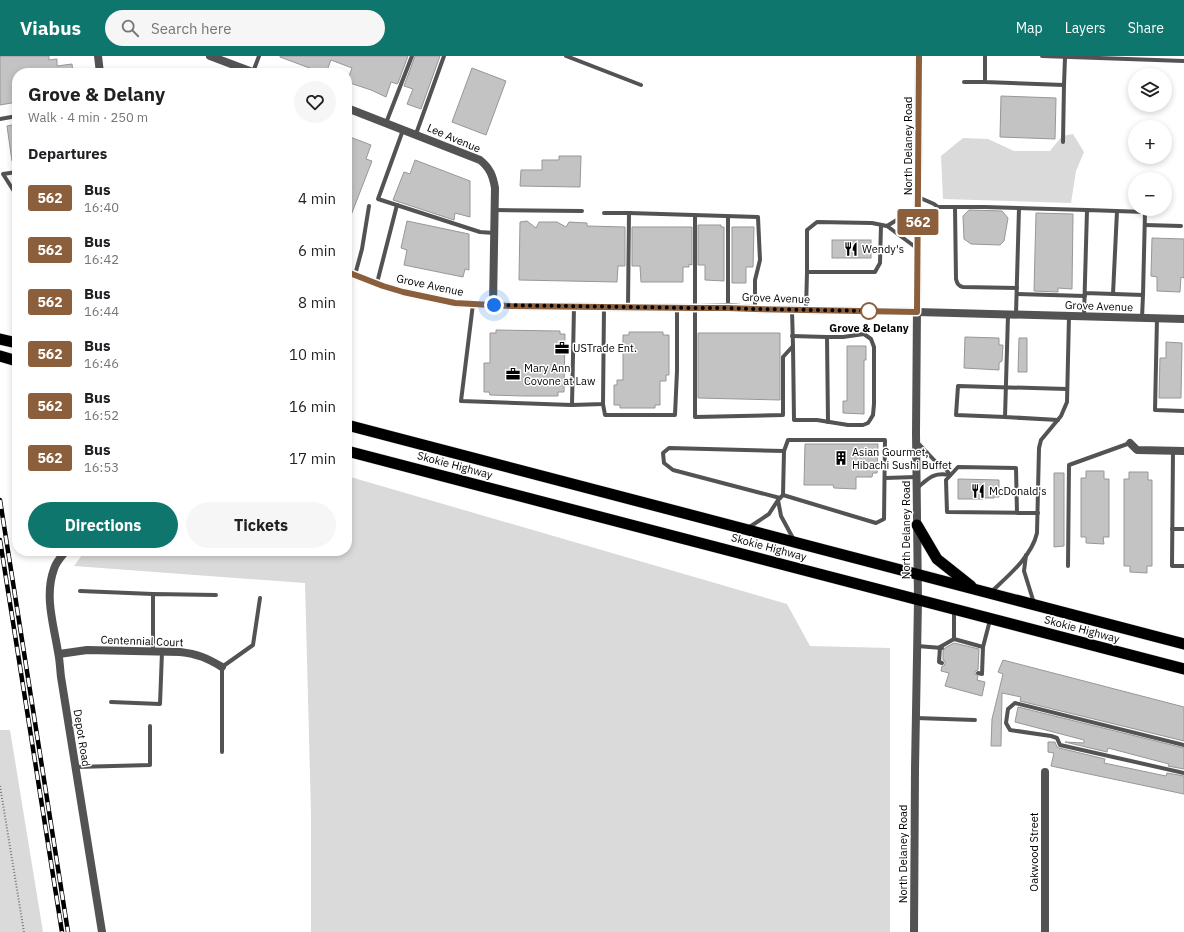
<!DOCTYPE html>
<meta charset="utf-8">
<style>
:root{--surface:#fff;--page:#f6f6f6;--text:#202124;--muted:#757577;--accent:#0f766e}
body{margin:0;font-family:"IBM Plex Sans",sans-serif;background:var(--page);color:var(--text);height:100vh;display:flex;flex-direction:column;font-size:15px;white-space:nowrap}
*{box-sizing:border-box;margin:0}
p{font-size:13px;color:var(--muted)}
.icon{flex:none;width:22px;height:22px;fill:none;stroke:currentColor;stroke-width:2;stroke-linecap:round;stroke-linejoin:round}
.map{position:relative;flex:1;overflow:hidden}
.sheet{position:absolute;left:12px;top:12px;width:340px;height:488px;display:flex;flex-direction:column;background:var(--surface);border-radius:16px;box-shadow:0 2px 6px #0003}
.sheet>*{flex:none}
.badge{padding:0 8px;border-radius:3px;font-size:14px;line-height:26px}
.fabs{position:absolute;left:1128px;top:12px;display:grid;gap:8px}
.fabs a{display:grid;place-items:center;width:44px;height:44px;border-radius:50%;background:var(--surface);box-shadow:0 2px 6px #0003;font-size:20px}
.you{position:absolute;width:20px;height:20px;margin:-10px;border:3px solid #fff;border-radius:50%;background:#1a73e8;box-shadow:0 0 0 6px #1a73e833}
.map>.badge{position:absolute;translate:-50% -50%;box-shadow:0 0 0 2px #fff}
h2{padding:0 16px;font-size:15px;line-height:36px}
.round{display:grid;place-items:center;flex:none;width:42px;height:42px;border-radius:21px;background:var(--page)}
.overview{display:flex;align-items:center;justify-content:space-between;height:68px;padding:0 16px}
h1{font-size:19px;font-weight:800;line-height:30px}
.cta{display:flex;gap:8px;margin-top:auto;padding:8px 16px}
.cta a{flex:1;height:46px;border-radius:24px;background:var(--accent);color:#fff;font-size:16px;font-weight:800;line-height:46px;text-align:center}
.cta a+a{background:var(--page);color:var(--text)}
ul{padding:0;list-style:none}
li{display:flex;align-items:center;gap:12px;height:52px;padding:0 16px}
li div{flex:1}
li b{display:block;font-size:15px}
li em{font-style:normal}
li .badge{min-width:44px;font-weight:700;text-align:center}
header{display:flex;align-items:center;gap:24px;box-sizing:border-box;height:56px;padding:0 20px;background:var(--accent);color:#fff}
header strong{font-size:19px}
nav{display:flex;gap:22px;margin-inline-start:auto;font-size:14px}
.search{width:280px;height:36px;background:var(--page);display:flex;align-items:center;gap:10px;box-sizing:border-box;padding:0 14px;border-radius:22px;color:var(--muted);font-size:15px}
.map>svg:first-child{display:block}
.green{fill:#dadada}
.building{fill:#c3c3c3;stroke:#979797}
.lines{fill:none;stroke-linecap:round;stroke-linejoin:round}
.trunk-casing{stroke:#dbdbdb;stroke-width:12}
.path{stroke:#757575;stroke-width:2;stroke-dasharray:1 2;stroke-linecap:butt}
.service{stroke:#535353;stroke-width:4}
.minor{stroke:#535353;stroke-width:8}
.tertiary{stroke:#535353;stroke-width:8}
.trunk{stroke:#000;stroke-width:11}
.rail-casing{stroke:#000;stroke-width:4.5}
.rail{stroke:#fff;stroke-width:3;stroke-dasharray:9;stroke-linecap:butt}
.line-casing{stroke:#fff;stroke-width:9}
.line{stroke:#8b5e3c;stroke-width:6}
.walk{stroke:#000;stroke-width:4;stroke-dasharray:0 7.2}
.stop-dot{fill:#fff;stroke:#8b5e3c;stroke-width:2}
.labels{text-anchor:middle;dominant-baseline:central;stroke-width:3;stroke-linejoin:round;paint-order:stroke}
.street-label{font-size:11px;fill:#000;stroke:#fff}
.poi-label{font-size:11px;fill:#000;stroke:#fff;text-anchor:start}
.stop-label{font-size:11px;font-weight:bold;fill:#000;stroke:#fff}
</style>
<header>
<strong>Viabus</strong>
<div class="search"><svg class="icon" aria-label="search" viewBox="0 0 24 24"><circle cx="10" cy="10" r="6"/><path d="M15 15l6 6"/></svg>Search here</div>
<nav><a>Map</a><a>Layers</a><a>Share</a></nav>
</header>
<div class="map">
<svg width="1184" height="876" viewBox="0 0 1184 876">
<rect width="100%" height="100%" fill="#fff"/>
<g class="green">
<path d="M1073 78 1084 96 1076 115 1071 147 943 143 941 100 963 82 988 83 1014 95H1050L1062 80Z"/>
<path d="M347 420 787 548 810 590 890 592V876H311V757L305 527 74 510 85 495H347Z"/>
<path d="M0 674H10L43 876H0Z"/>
</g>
<g class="building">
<path d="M0 0H49V4L57 3V10L72 8 73 17H17V46L0 49Z"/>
<path d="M280 0H408L398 27 397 28 391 26 386 41 371 34 347 26 352 12 331 4 326 17H323L280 1Z"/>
<path d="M415 0H440L421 53 407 48 413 33 404 30Z"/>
<path d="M472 12 506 25 486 79 452 66Z"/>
<path d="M1001 40 1056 42 1055 83 1000 81Z"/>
<path d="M17 68V104L12 105 7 70Z"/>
<path d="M350 81 371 89 366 103 372 105 348 167H347V88Z"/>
<path d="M559 100H581L580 131 520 130 521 114H542V104H559Z"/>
<path d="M415 104 470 125V161L455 157 454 164 393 144 404 116 410 118Z"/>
<path d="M969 154 1002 155 1008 162 1004 185 1000 189 971 188 964 183 963 160Z"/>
<path d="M1036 157 1073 158 1072 233 1058 232V236L1034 235Z"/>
<path d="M407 165 469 178V214L465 213 463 221 404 209 407 194 401 192Z"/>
<path d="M527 165 536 172 539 166H557L566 171 569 166 587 167V170L625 171V210H618L617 226 519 224 520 166Z"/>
<path d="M698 169H721V171H724V225L705 224V209H698Z"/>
<path d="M632 171H692V209L689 208V211H683V226H641L640 210H632Z"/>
<path d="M732 171H754L753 211H746V227H732Z"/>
<path d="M1152 182 1184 183V222L1181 221 1180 236 1157 235V221L1151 220Z"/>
<rect x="832" y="184" width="39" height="18"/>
<path d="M496 274 560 275V278H565L564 336H558V340H524L490 339 489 336H484V307H490V277H496Z"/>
<path d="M629 276H663V279H669V319H666V325H660V349H655V352H620V349H614V329H617V324H623V279H629Z"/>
<path d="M698 277H780V344L698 342Z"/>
<path d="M965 281 999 282V289H1003L1002 305 999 307V314L964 312Z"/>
<path d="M1019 282H1027V316H1018Z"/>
<path d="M1166 286 1182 287 1181 342H1159L1160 302H1166Z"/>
<path d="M847 290H866V304H864V358L843 357V345H847Z"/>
<path d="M805 388H878L877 417H873L872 421H856V433L834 432 833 429H804Z"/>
<path d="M1086 415H1104V423H1109V481H1103L1104 488 1086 487V481H1081V422H1086Z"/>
<path d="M1129 416H1148V424H1152V510H1147V517L1130 516V510H1124V423H1129Z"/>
<path d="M1054 417H1064V490L1054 491Z"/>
<path d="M958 423 999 424V441H994V442H983V443H958Z"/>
<path d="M954 587 979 593 978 614 975 615V618L978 620 977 624 985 626 982 640 945 630 949 617 941 615 942 610H944L945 608V605L943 604V595L945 592Z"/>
<path d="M1003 604 1184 651V685L1020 645 1021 641 1002 637 1001 690H991L992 663 1003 618 998 616Z"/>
<path d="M1018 651 1184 692V713L1168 710 1169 708 1108 692 1107 696 1065 686 1084 687V684L1015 666Z"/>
<path d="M1048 686H1055L1057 691 1059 692 1105 703 1104 707 1166 720 1167 717 1184 720V738L1051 710 1054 697 1048 696Z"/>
</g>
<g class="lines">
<defs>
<g id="trunk">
<path d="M0 283 17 287"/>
<path d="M0 300 17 305"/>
<path d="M347 369 1184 588"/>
<path d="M347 395 1184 613"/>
<path d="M917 469 937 503 971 530"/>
</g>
</defs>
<use href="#trunk" class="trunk-casing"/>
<path class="path" d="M0 730 24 876"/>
<g class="service">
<path d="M566 0 641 29"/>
<path d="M985 0V26L1064 29 1065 1"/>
<path d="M1042 0 1184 5"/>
<path d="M253 16 259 0"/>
<path d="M964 26H985"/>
<path d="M0 63 17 60"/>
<path d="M386 67 412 0"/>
<path d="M403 74 378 143 480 176 494 177"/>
<path d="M416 78 444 0"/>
<path d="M1063 86 1064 29"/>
<path d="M17 116 3 118 17 140"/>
<path d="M918 141 934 148 938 151H984L1087 154"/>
<path d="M955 151 956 223C957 227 958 230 963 231L1017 232"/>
<path d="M495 154 582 155"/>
<path d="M604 157H629L758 161 760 204 755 224V253"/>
<path d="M695 160V361L783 359V301L793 290 792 254"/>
<path d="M918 166 936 154 938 151"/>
<path d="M881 169 880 207 875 216H807V174L817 166 872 167 887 170 918 193"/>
<path d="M1145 169 1181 170"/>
<path d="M887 170 918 151"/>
<path d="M355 219 362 193 369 150"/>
<path d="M377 227 397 149"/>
<path d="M1017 238 1085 240"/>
<path d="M1113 238 1117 155"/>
<path d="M473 248 461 345 572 349 574 251"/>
<path d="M628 251 629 157"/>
<path d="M728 251V161"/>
<path d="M806 254 807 216"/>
<path d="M1016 258 1019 152"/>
<path d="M1008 259 1005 361 1058 364"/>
<path d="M1084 260 1087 154 1145 156 1143 239 1085 237"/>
<path d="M1142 262 1143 239"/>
<path d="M1157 262 1155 354 1184 355"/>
<path d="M792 280 827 281 828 366"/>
<path d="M793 290 794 364H817L848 369H863L868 367 870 364 873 359 874 348V291L871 283 864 278 843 281H827"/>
<path d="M603 348 605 359H675L677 315V252"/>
<path d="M572 349 603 348 604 251"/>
<path d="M1005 361 956 359 958 330 1067 333"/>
<path d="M918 387 935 405 946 413 950 419"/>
<path d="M1173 395 1172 510H1184"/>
<path d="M885 422 916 421"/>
<path d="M917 432C929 422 933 416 950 419"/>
<path d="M780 442 673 414 664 407 663 397 669 392 784 395"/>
<path d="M778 444 781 460 794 484"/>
<path d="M1017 457 1016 412 958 411 946 424 947 456 1038 457"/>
<path d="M748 472 769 458 778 444 783 439 876 467 884 463 885 384H788L784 395 783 439"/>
<path d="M1172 473H1184"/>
<path d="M1026 499 1024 515 1034 547"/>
<path d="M1068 510 1069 409 1130 387"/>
<path d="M80 535 153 538"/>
<path d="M991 536C1008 520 1032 500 1037 477L1039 392 1041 384 1061 360 1067 346 1069 260"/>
<path d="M954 583V554"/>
<path d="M917 590 942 592"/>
<path d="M940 591 954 583 983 591 990 564"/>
<path d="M940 591 939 606 942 607"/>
<path d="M153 595V538L216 539"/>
<path d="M978 617 982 618 983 591"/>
<path d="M111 646 160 648 162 596"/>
<path d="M916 662 975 664"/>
<path d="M1184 689 1015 647 1008 653 1006 667 1010 674 1051 680 1057 682 1060 689 1184 717"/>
<path d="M222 696V611L253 589 260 542"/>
<path d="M76 711 150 709V670"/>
</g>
<g class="minor">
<path d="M98 0 100 17"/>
<path d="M210 0 255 17"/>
<path d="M347 52 480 104C490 112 493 120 495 132L493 249"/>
<path d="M347 216 383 230 403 236 455 247 511 250 695 252 728 251 755 253 917 256 1184 263"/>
<path d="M1130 387 1137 394 1184 395"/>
<path d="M66 495C61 501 56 506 54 513 44 540 54 570 58 596 60 605 60 613 61 621L102 876"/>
<path d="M59 598 87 594 180 596C198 598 207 602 222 611"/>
<path d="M1045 716V876"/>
<path d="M914 876 915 713 918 544"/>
</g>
<path class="tertiary" d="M918 544 916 377 919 0"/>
<use href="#trunk" class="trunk"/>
<defs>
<g id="rail">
<path d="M0 444 68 876"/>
<path d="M0 484 62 876"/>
</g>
</defs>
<use href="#rail" class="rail-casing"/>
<use href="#rail" class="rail"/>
</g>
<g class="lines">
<defs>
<path id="line" d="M347 216 383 230 403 236 455 247 511 250 695 252H728L755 253 917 256 919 0"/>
</defs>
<use href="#line" class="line-casing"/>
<use href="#line" class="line"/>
<path class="walk" d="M494 249 695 252H728L755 253 869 255"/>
</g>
<defs>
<symbol id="restaurant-bare" viewBox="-9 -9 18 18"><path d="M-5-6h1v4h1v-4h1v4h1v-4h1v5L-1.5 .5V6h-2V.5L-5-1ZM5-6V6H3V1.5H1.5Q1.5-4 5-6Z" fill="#000" stroke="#fff" stroke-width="2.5" paint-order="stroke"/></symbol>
<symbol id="office-bare" viewBox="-9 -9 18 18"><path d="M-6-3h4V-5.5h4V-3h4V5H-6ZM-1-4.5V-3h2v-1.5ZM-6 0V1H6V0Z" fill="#000" stroke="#fff" stroke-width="2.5" paint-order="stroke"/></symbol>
<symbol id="building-bare" viewBox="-9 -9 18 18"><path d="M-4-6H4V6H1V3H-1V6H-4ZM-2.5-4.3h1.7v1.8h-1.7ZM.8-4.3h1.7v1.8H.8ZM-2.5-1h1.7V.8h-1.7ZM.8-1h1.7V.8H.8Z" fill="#000" stroke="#fff" stroke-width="2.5" paint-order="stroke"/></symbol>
</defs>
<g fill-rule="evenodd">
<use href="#restaurant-bare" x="841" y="183" width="20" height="20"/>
<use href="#office-bare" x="552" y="282" width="20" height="20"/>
<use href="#office-bare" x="503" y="308" width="20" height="20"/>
<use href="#building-bare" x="831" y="392" width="20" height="20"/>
<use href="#restaurant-bare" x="968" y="425" width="20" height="20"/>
</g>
<circle class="stop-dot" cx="869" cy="255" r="8"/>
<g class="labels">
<g class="street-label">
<text transform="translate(454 82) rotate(23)">Lee Avenue</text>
<text transform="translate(908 90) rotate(-90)">North Delaney Road</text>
<text transform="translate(430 229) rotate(12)">Grove Avenue</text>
<text transform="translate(776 242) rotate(2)">Grove Avenue</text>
<text transform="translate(1099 250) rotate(2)">Grove Avenue</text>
<text transform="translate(455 409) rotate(15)">Skokie Highway</text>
<text transform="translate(906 474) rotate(-90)">North Delaney Road</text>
<text transform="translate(769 491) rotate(15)">Skokie Highway</text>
<text transform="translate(1082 573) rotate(15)">Skokie Highway</text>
<text transform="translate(142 585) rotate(2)">Centennial Court</text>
<text transform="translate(82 682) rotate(81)">Depot Road</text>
<text transform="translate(1034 796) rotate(-90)">Oakwood Street</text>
<text transform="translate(903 798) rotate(-90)">North Delaney Road</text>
</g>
<g class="poi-label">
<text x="862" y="193">Wendy's</text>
<text x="573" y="292">USTrade Ent.</text>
<text x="524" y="312">Mary Ann<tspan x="524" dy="13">Covone at Law</tspan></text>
<text x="852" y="396">Asian Gourmet,<tspan x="852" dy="13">Hibachi Sushi Buffet</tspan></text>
<text x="989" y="435">McDonald's</text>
</g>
<g class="stop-label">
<text x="869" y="272">Grove &amp; Delany</text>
</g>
</g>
</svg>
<div class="fabs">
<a><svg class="icon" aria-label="layers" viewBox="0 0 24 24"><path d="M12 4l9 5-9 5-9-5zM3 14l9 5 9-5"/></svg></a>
<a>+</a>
<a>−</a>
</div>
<div class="you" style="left:494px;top:249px"></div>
<b class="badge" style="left:918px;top:166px;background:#8b5e3c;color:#fff">562</b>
<section class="sheet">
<div class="overview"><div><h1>Grove &amp; Delany</h1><p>Walk · 4 min · 250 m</p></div><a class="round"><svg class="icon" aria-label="heart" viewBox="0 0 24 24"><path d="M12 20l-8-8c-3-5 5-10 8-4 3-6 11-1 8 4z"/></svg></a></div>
<h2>Departures</h2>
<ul>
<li><span class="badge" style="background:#8b5e3c;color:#fff">562</span><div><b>Bus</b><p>16:40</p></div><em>4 min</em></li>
<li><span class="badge" style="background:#8b5e3c;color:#fff">562</span><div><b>Bus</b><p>16:42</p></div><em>6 min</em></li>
<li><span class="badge" style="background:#8b5e3c;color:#fff">562</span><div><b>Bus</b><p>16:44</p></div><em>8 min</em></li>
<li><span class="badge" style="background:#8b5e3c;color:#fff">562</span><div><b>Bus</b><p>16:46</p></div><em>10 min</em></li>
<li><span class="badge" style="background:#8b5e3c;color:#fff">562</span><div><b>Bus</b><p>16:52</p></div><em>16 min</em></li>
<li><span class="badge" style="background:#8b5e3c;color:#fff">562</span><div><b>Bus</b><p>16:53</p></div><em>17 min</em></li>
</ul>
<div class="cta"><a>Directions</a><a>Tickets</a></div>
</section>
</div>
